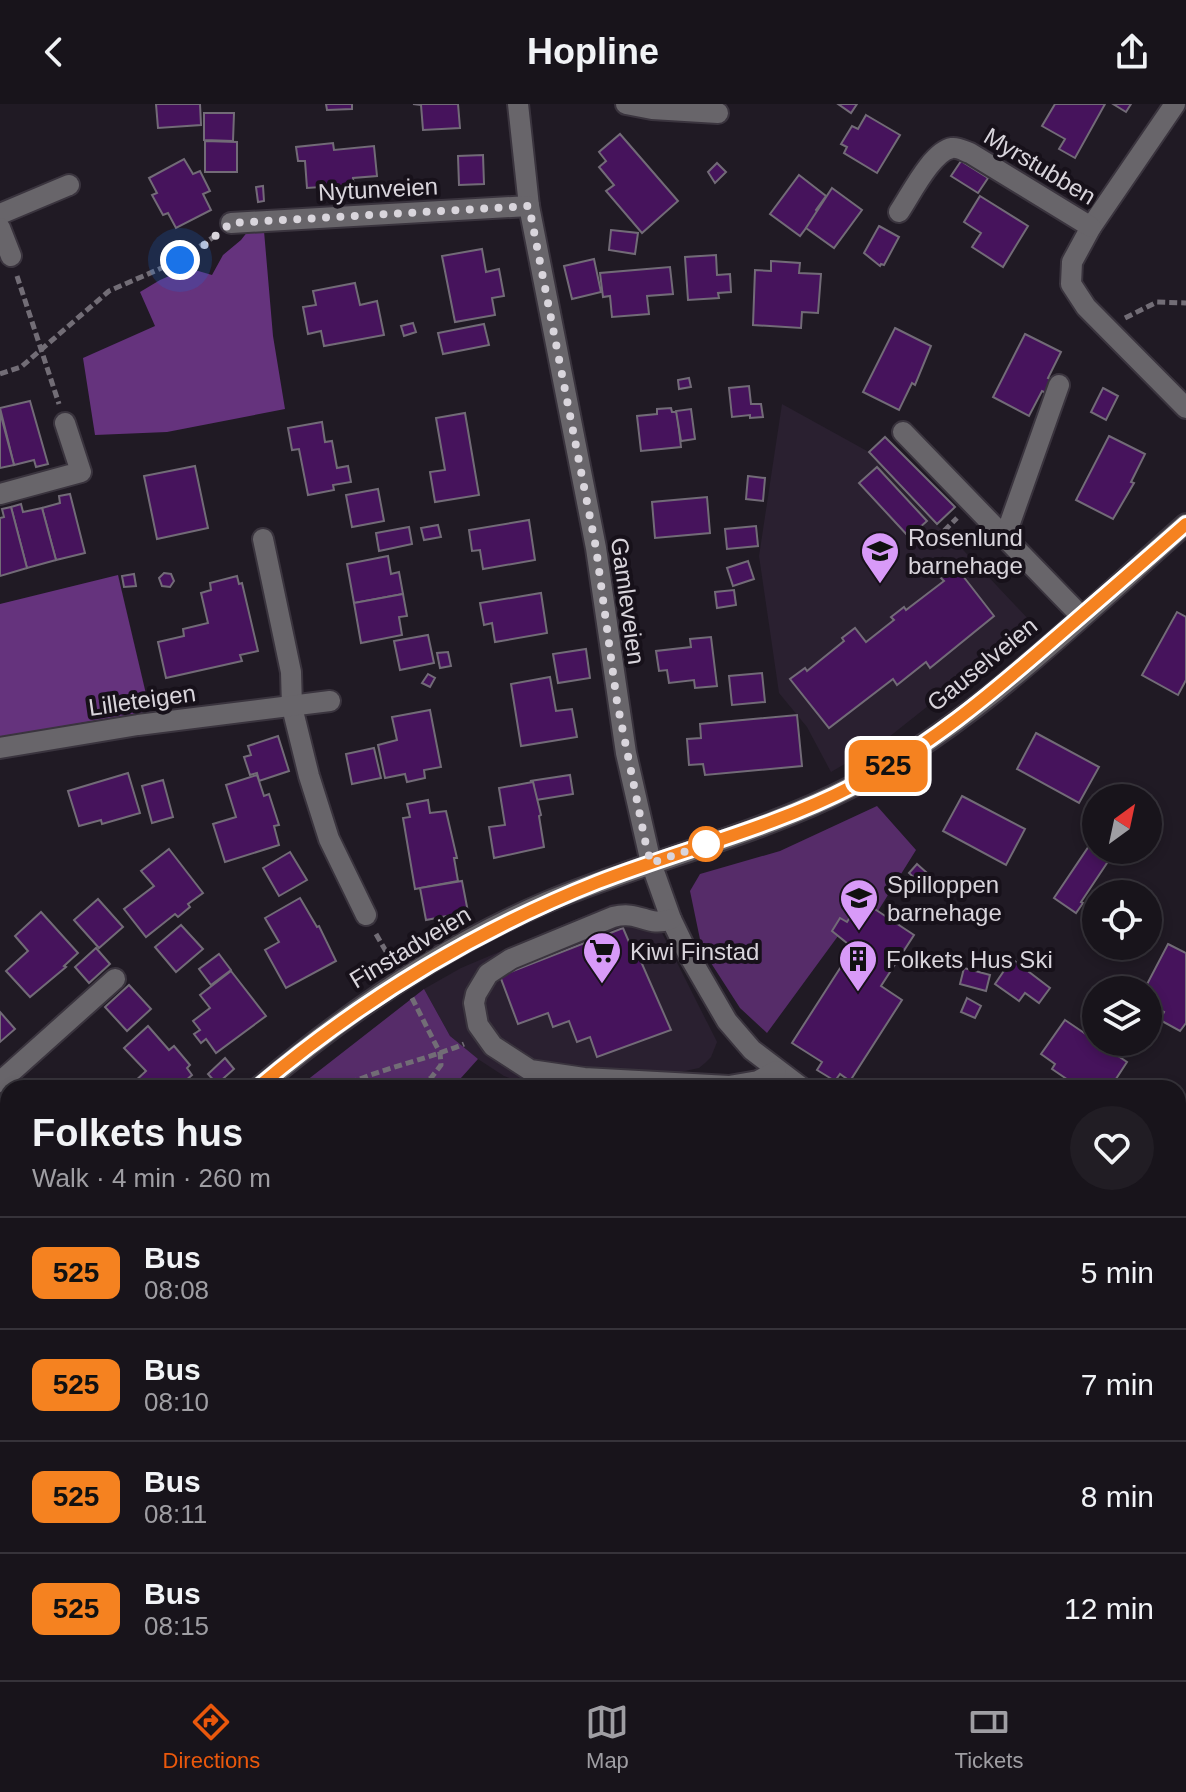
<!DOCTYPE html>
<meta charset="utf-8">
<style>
:root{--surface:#18141b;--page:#211d24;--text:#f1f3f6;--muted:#9f9ea3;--line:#36333a;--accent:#ea580c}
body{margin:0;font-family:Helvetica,sans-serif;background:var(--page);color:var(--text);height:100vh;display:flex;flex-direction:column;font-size:30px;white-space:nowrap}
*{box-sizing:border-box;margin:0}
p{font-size:26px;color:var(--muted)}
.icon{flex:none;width:44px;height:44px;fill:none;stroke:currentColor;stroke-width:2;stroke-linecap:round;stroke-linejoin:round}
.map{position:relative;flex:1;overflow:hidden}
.side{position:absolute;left:0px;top:976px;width:1186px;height:600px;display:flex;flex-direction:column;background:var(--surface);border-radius:24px 24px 0 0;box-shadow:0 4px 12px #0003,0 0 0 2px var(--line)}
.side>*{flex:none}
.badge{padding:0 16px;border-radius:12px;font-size:28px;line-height:52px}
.needle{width:52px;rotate:33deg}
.controls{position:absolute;left:1082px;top:680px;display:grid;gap:16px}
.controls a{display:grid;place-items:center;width:80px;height:80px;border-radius:50%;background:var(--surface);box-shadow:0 4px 12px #0003,0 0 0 2px var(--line);font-size:40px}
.you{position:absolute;width:40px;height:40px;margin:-20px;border:6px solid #fff;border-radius:50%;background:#1a73e8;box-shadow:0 0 0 12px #1a73e833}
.map>.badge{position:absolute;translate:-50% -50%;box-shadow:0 0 0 4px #fff}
.round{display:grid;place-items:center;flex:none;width:84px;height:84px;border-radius:42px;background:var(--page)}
.overview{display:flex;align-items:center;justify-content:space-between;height:136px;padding:0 32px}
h1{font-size:38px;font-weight:600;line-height:60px}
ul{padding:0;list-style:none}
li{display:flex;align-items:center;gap:24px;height:112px;padding:0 32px;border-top:2px solid var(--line)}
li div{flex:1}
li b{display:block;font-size:30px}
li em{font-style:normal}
li .badge{min-width:88px;font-weight:700;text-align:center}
header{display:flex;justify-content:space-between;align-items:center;height:104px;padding:0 32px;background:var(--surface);font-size:36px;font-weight:600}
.dock{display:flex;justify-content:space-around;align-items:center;height:112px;border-top:2px solid var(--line);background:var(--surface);font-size:22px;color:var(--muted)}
.dock a{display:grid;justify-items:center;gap:4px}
.dock .on{color:var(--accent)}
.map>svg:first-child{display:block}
.built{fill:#2a2030}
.green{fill:#562c69}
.forest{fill:#65337d}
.building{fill:#46135c;stroke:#726b77;stroke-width:2}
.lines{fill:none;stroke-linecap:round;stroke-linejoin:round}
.minor-casing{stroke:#3a343e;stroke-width:24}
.path{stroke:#726d76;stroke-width:5;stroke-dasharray:8 4;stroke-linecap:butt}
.minor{stroke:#68656a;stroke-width:20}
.line-casing{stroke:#fff;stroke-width:18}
.line{stroke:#f58220;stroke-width:12}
.walk{stroke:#d9d5dc;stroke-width:8;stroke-dasharray:0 14.4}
.stop-dot{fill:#fff;stroke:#f58220;stroke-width:4}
.labels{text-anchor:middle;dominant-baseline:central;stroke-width:8;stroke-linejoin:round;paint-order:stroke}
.street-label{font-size:24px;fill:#d9d5dc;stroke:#17111a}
.poi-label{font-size:24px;fill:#d9d5dc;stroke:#17111a;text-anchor:start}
</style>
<header><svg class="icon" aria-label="back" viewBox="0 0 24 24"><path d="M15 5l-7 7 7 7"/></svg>Hopline<svg class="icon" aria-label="share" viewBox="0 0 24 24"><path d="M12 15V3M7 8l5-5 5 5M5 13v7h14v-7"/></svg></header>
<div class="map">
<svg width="1186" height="1576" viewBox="0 0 1186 1576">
<rect width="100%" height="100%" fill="#201a24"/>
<g class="built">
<path d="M782 300 867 347 935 420 949 431 1032 519 884 637 831 668 807 623 779 589 759 452Z"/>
<path d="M612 800 631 802 660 825 717 938 711 953 705 959 699 964 606 984 526 980 504 972 467 948 450 932 424 885 461 864Z"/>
<path d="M8 1555V1568H150L157 1576H0V1567Z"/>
</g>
<g class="green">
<path d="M877 702 916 746 878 807 861 796 838 832 767 929 740 904 702 845 690 787 700 770 780 747Z"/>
<path d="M424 885 450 932 478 955 452 984H297Z"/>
<path d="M0 1393 8 1402V1457L0 1451Z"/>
</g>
<g class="forest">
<path d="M248 127H264L273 232 285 305 167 328 95 331 83 254 155 222 140 188 160 176 188 164 212 171 223 151 241 136Z"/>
<path d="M118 471 150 607 0 633V500Z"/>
</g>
<g class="building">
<path d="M156 0H200L201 21 158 24Z"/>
<path d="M326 0H352V5L327 6Z"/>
<path d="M413 0H458L460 24 423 26 421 1Z"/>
<path d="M838 0H857L851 9Z"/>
<path d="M1055 0H1105L1075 54 1059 45 1065 35 1042 22Z"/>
<path d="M1113 0H1131L1126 8Z"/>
<path d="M204 9H234L233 37 204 36Z"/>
<path d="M866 11 900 31 877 69 844 49 847 43 841 40 852 22 858 25Z"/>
<path d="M620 30 678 97 642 129 606 87 614 81 599 63 606 57 599 48Z"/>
<path d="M205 37 237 38V68H205Z"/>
<path d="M333 39 334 46 374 42 377 72 353 74 354 83 336 85 335 82 307 84 305 57H298L296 43Z"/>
<path d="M483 51 484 80 459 81 458 52Z"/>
<path d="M184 55 193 70 200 67 210 87 203 90 211 106 176 124 168 109 163 111 152 91 157 89 149 74Z"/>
<path d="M961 57 988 74 978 89 951 72Z"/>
<path d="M717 59 726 68 715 79 708 68Z"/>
<path d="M799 71 826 92 816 106 818 108 800 132 770 110Z"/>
<path d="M263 82 264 97 258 98 256 83Z"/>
<path d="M832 84 862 106 834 144 806 124Z"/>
<path d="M980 92 1028 122 1003 163 972 143 981 129 964 118Z"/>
<path d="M879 122 899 133 884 161 881 160 880 162 864 149Z"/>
<path d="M611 126 638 129 635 150 609 146Z"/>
<path d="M482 145 486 168 499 165 504 192 492 194 495 211 455 218 442 152Z"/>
<path d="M716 151 717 171 730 170 731 188 718 189 719 194 688 196 685 153Z"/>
<path d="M594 155 601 188 572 195 564 162Z"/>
<path d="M771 157 800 159 799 169 821 170 818 209 802 208 801 224 753 221 755 166 771 167Z"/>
<path d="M670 163 673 190 647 192 649 210 612 213 610 192 603 193 600 169Z"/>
<path d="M355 179 360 201 377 197 384 231 324 242 321 227 308 230 303 203 316 201 313 187Z"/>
<path d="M413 219 416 228 404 232 401 222Z"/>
<path d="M484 220 489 241 443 250 438 229Z"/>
<path d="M895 224 931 242 915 281 912 279 899 306 863 288Z"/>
<path d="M1025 230 1061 248 1048 274 1053 276 1046 289 1042 287 1029 312 993 293Z"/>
<path d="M689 274 691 283 679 285 678 276Z"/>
<path d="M749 282 751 300H761L763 313 750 314V311L732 313 729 284Z"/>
<path d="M1103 284 1118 292 1106 316 1091 308Z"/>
<path d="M30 297 48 360 36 363 34 356 14 361 0 304Z"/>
<path d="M671 304 672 308H677L681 343 641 347 637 312 657 310V305Z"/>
<path d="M691 305 695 335 681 337 676 307Z"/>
<path d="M0 308 14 361 0 364Z"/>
<path d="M465 309 479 391 435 398 430 368 445 366 436 314Z"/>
<path d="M322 318 325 338 332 337 337 364 348 362 351 378 333 381 334 386 308 391 299 345 292 346 288 324Z"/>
<path d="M1109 332 1145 350 1131 378 1134 379 1113 415 1076 396Z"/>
<path d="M885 333 955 403 937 420 869 348Z"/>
<path d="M195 362 208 424 157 435 144 372Z"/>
<path d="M877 363 927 417 909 433 859 379Z"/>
<path d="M748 372 765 374 763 397 746 395Z"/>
<path d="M378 385 384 417 352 423 346 391Z"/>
<path d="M70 390 85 449 56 456 42 404 60 399 59 392Z"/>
<path d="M707 393 710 429 655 434 652 398Z"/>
<path d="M21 400 23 408 42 404 56 456 27 464 11 403Z"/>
<path d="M11 403 27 464 0 472V414L4 413 2 405Z"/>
<path d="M529 416 535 456 483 465 480 446 472 447 469 426Z"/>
<path d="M438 421 441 433 424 436 421 424Z"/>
<path d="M756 422 758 442 727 445 725 425Z"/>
<path d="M409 423 412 440 379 447 376 429Z"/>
<path d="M388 452 391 470 399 468 403 490 354 499 347 460Z"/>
<path d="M748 457 754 475 733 482 727 464Z"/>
<path d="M956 463 994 512 930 564 926 558 897 581 893 575 829 624 790 575 805 564 807 567 844 537 842 534 855 524 866 538 894 516 891 513 904 503 906 506 944 477 941 474Z"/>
<path d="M164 469 171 470 174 477 170 483 162 482 159 474Z"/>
<path d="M134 470 136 482 124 483 122 472Z"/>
<path d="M237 472 239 480 242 479 258 547 240 551 242 557 166 574 158 538 184 532 183 525 208 519 201 489 211 486 210 479Z"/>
<path d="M734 486 736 501 717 504 715 488Z"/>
<path d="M541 489 547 529 495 538 492 519 484 521 480 499Z"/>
<path d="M403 490 407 512 399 513 402 531 361 539 354 499Z"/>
<path d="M1177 508 1186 513V576L1178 591 1142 571Z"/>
<path d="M428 531 434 559 400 566 394 537Z"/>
<path d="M711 533 717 582 695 584 694 576 669 579 667 566 659 567 656 547 691 543 690 535Z"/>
<path d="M586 545 590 574 558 579 553 550Z"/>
<path d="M448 548 451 562 440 564 437 549Z"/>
<path d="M762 569 765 598 732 601 729 572Z"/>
<path d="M428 570 435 574 430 583 422 579Z"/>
<path d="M550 573 556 607 572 605 577 633 521 642 511 580Z"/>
<path d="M430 606 441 663 424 666 425 674 407 678 405 670 385 674 378 641 397 636 392 613Z"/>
<path d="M797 611 802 662 705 671 703 660 689 661 687 635 701 634 700 620Z"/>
<path d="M1036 629 1099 663 1079 699 1017 665Z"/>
<path d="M278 632 289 667 259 677 257 669 250 671 244 653 251 651 248 642Z"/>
<path d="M374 644 381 674 352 680 346 650Z"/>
<path d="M128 669 140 709 102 720 101 716 79 722 68 687Z"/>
<path d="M257 671 264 692 269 690 279 721 274 722 279 741 225 758 213 720 236 713 226 681Z"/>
<path d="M570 671 573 690 536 696 533 678 530 677Z"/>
<path d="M163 676 173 713 152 719 142 682Z"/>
<path d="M533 678 541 711 539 712 544 743 494 754 489 723 505 721 499 684Z"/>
<path d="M962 692 1025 725 1006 761 943 727Z"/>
<path d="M428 696 430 709 446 707 457 754H454L458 777 415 785 403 714 410 713 407 700Z"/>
<path d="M1089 742 1109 756 1081 798 1083 799 1076 809 1054 794Z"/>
<path d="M169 745 203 789 188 800 190 803 178 813 175 810 146 833 124 805 154 782 141 767Z"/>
<path d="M290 748 307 776 279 792 263 764Z"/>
<path d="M917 760 936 777 928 786 909 769Z"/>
<path d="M462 777 468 808 426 816 420 784Z"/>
<path d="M300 794 317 823 319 822 336 857 286 884 265 846 279 838 265 814Z"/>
<path d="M98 795 123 823 99 844 74 816Z"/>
<path d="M861 796 914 831 881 882 902 896 850 977 840 970 835 977 817 966 822 958 792 939 853 844 832 827 840 814 847 818Z"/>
<path d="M41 808 78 849 64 862 66 863 30 893 6 867 28 847 15 832Z"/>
<path d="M181 821 203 845 176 868 155 843Z"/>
<path d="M623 824 629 838 632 837 671 926 597 953 590 933 577 938 569 917 553 923 548 909 518 920 500 872Z"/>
<path d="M1168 840 1186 849V919L1180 927 1160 916 1164 908 1148 900 1150 889 1144 886Z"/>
<path d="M96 844 110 860 89 879 75 863Z"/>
<path d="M1025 848 1033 853 1028 861 1020 856Z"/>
<path d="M219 850 231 866 211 881 199 865Z"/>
<path d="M1012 855 1050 884 1039 899 1025 889 1019 897 995 880Z"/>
<path d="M964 864 990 871 986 887 960 880Z"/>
<path d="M231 867 266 912 216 949 206 935 201 939 194 930 200 926 193 917 210 904 200 891Z"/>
<path d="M129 881 151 905 127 927 105 903Z"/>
<path d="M967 894 981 902 975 914 961 908Z"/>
<path d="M0 908 15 925 0 938Z"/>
<path d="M1065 916 1127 958 1110 984H1080L1052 965 1055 960 1041 950Z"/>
<path d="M148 922 169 946 174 942 190 961 187 964 192 971 177 984H133L131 981 146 967 124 944Z"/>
<path d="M225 954 234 965 217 980 208 970Z"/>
<path d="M210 975 217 982 201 984Z"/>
<path d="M1186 1022V1085L1178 1101V1038Z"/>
<path d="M1183 1201 1186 1202V1219L1178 1216Z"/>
<path d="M1178 1344 1186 1347V1367L1178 1365Z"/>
<path d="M7 1467 8 1499 0 1511V1478Z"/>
<path d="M8 1499V1526L0 1521V1511Z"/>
<path d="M10 1568H53L66 1576H15L7 1571Z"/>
<path d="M378 1568H440L438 1570 443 1576H369Z"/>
<path d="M761 1568H797L790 1576H761L757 1572Z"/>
<path d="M942 1568H966L985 1576H938Z"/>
<path d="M1153 1568H1178L1175 1576 1152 1571Z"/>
</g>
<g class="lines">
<defs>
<g id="minor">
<path d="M518 0 529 102 596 444 626 649 651 759 671 815 687 848 727 917 752 946 802 984"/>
<path d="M626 0 652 5 718 9"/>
<path d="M1175 0 1091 123 1072 158 1071 180 1086 203 1186 304"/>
<path d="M899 108C910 92 932 47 952 44 958 43 964 47 970 49L1091 123"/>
<path d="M0 110 69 81"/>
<path d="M231 119 529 102"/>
<path d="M0 124 11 152"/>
<path d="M903 328 1081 512"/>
<path d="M0 390 81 368 65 319"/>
<path d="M1005 433 1059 281"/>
<path d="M263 435 291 568 292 603 309 672 329 735 366 811"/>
<path d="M0 644 138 621 330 597"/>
<path d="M671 815C647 824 641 806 613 813L511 855 488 870 476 890 474 899 478 921 493 942 530 966 584 974 729 982 758 977 776 967"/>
<path d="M0 978 115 875"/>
<path d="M258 984C345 910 441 843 547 798 648 756 756 732 853 682 973 621 1085 509 1186 420"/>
<path d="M0 1066 8 1075"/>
<path d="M1178 1174 1186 1177"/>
<path d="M0 1200 8 1194"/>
<path d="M0 1359 8 1368"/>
<path d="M1178 1474 1186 1476"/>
<path d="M191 1568 198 1576"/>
<path d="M834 1568 842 1576"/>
</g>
</defs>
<use href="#minor" class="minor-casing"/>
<g class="path">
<path d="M17 172 59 300"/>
<path d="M1125 214 1157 198 1186 199"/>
<path d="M0 270 21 263 109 187 180 156 215 132"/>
<path d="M944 427 957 414"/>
<path d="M376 830 391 856"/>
<path d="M412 894 440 949 441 961 431 974 415 984"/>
<path d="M338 984C379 965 422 957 464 940"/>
<path d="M0 1445 8 1451"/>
<path d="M0 1576 8 1564"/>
</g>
<use href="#minor" class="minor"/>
</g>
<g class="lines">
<defs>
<path id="line" d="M257 984C361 896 472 828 598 778 683 745 772 724 853 682 927 644 991 590 1053 536 1098 497 1142 459 1186 420"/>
</defs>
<use href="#line" class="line-casing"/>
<use href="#line" class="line"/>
<path class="walk" d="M180 156 201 144 231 119 529 102 596 444 617 598 646 741 651 759 708 740H706"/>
</g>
<defs>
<symbol id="school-pin" viewBox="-11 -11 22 30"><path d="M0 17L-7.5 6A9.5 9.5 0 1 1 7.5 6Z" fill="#d89af8" stroke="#17111a"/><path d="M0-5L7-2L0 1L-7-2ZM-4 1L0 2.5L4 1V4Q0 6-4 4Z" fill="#111"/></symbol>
<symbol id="supermarket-pin" viewBox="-11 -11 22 30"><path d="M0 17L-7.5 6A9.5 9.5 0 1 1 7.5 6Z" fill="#d89af8" stroke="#17111a"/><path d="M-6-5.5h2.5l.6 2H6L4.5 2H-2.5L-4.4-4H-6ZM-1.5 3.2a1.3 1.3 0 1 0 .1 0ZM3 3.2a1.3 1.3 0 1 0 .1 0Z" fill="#111"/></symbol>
<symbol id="building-pin" viewBox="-11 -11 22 30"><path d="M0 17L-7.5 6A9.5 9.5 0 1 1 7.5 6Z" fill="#d89af8" stroke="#17111a"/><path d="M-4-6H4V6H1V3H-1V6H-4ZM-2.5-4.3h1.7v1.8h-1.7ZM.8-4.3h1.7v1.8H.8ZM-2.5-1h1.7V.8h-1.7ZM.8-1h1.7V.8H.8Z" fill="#111"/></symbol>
</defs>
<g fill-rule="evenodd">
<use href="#school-pin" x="858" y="425" width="44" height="60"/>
<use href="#school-pin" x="837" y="772" width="44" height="60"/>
<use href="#supermarket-pin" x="580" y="825" width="44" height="60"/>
<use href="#building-pin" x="836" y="833" width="44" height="60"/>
</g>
<circle class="stop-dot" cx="706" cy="740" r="16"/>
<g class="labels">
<g class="street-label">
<text transform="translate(1040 62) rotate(31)">Myrstubben</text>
<text transform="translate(378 85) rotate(-3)">Nytunveien</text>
<text transform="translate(628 497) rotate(82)">Gamleveien</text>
<text transform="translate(982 560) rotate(-39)">Gauselveien</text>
<text transform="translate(142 596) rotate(-8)">Lilleteigen</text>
<text transform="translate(410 843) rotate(-31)">Finstadveien</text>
</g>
<g class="poi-label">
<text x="908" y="433">Rosenlund<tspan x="908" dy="28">barnehage</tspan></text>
<text x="887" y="780">Spilloppen<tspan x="887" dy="28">barnehage</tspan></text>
<text x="630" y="847">Kiwi Finstad</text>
<text x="886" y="855">Folkets Hus Ski</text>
</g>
</g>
</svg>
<div class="controls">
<a><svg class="needle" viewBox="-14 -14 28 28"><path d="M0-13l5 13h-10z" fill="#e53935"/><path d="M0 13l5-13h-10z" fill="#9f9ea3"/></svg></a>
<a><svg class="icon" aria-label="locate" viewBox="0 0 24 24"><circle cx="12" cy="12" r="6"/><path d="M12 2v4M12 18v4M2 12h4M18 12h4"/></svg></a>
<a><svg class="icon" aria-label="layers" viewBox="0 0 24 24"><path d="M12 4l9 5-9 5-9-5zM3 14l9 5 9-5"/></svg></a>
</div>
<div class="you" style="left:180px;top:156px"></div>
<b class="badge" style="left:888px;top:662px;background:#f58220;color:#111">525</b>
<section class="side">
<div class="overview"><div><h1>Folkets hus</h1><p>Walk · 4 min · 260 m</p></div><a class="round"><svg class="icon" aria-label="heart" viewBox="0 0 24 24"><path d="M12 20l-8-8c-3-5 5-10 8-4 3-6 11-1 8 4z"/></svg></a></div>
<ul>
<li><span class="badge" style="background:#f58220;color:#111">525</span><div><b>Bus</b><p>08:08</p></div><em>5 min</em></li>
<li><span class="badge" style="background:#f58220;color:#111">525</span><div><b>Bus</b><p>08:10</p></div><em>7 min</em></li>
<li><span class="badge" style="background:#f58220;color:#111">525</span><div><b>Bus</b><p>08:11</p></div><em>8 min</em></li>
<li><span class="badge" style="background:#f58220;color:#111">525</span><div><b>Bus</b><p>08:15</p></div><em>12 min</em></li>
</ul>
</section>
</div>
<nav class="dock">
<a class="on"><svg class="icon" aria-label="directions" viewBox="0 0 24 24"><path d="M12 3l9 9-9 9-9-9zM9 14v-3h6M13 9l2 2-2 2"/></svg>Directions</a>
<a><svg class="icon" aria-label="map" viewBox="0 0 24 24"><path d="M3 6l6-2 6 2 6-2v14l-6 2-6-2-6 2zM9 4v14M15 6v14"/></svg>Map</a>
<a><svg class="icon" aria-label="tickets" viewBox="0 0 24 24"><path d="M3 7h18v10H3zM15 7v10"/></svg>Tickets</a>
</nav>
